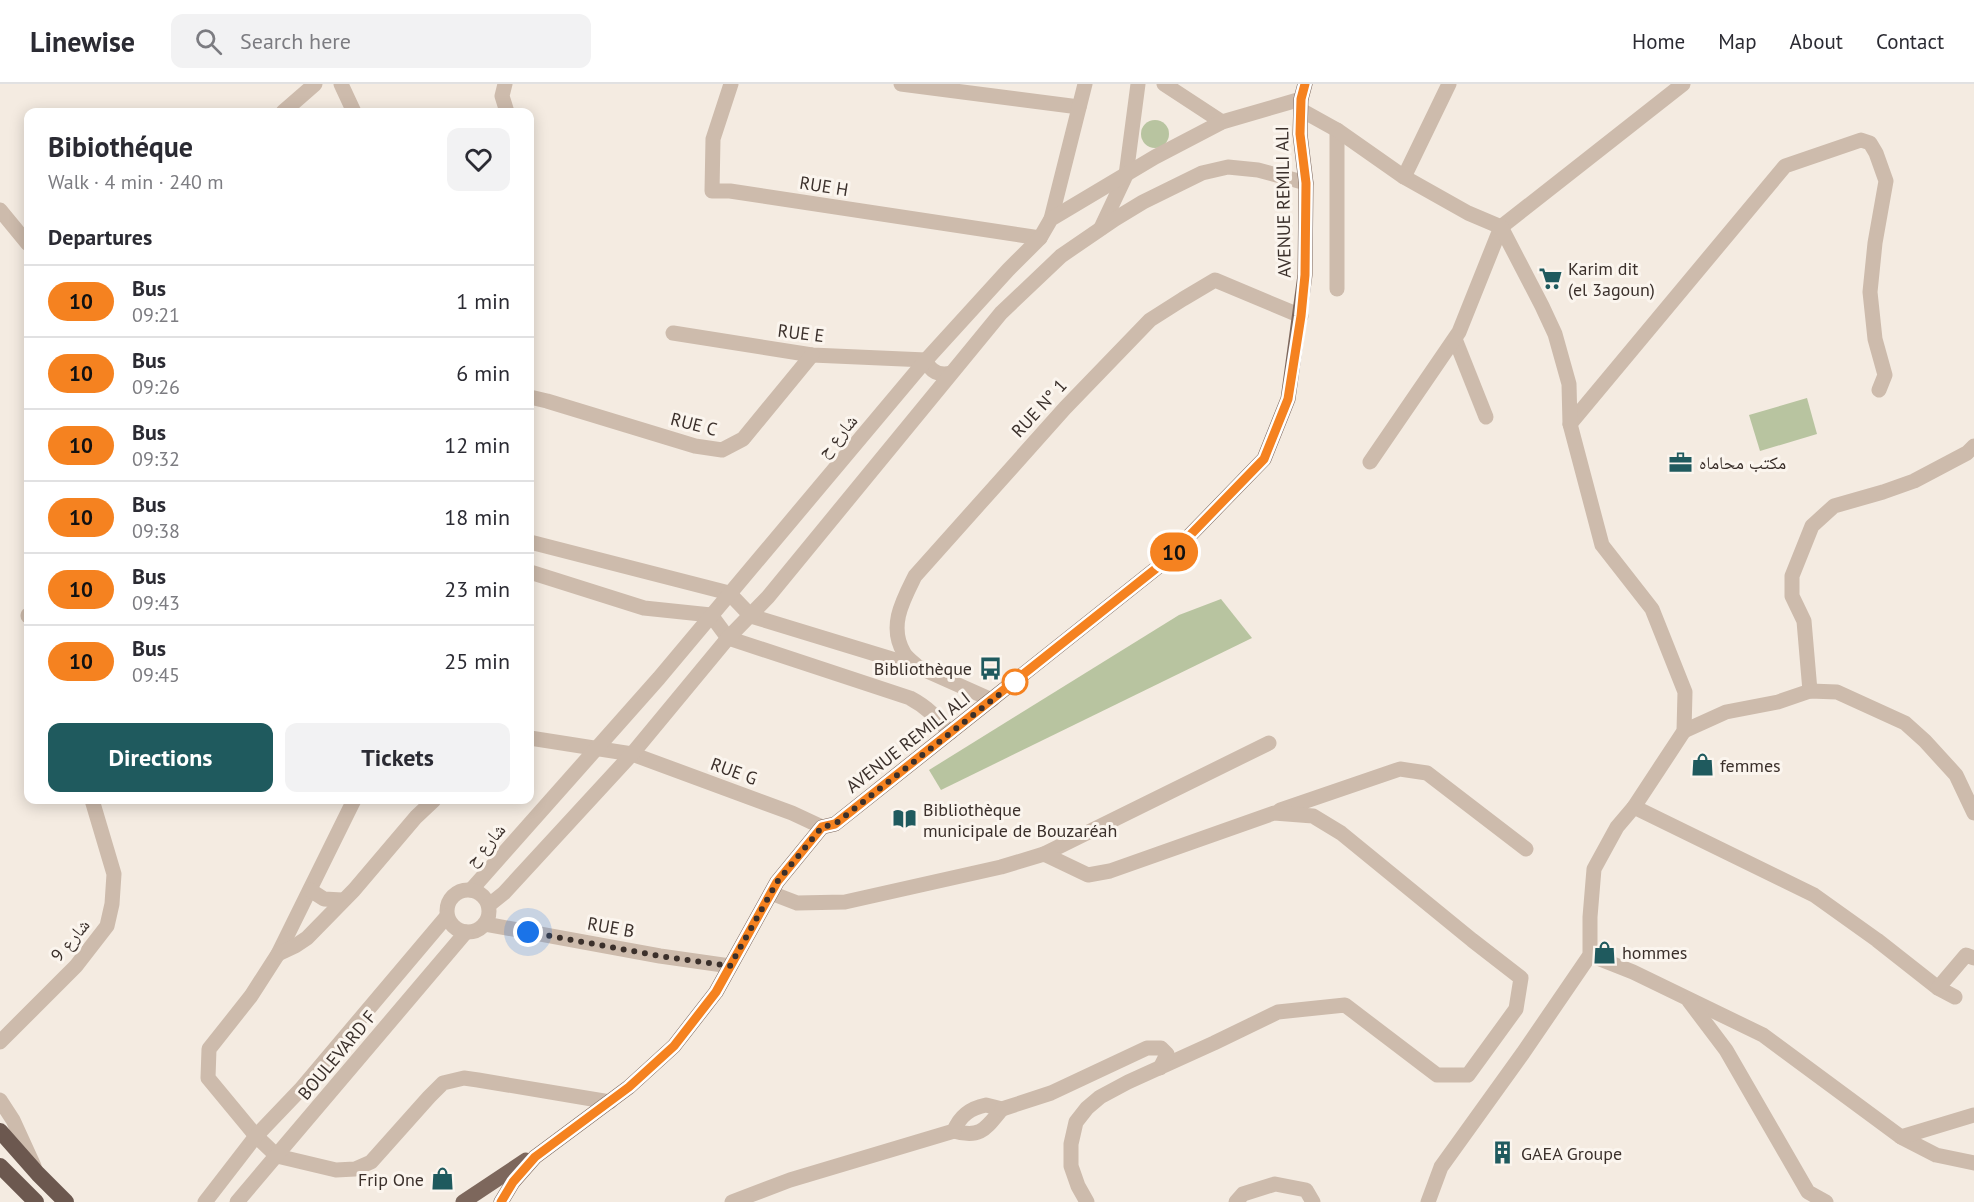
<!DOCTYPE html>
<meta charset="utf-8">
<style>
:root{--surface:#fff;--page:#f2f2f3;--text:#2b2b33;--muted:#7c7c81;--line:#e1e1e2;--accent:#1f5a5e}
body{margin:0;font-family:"PT Sans","Noto Naskh Arabic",sans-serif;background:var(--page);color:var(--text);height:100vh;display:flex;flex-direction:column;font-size:22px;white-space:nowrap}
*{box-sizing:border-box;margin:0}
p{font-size:20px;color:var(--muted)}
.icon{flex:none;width:33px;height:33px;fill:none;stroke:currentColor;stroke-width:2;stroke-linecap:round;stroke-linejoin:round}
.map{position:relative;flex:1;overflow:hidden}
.panel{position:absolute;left:24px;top:24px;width:510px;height:696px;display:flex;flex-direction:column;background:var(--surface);border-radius:12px;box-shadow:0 3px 15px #0003}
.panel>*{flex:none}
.badge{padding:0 12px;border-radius:20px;font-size:21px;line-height:39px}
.you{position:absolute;width:30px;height:30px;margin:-15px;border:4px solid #fff;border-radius:50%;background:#1a73e8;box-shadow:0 0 0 9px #1a73e833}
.map>.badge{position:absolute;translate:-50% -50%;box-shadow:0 0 0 3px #fff}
h2{padding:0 24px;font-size:22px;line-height:54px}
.round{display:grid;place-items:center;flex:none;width:63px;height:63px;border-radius:12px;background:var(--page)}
.summary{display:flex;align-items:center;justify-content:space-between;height:102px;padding:0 24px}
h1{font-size:28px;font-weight:600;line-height:45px}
.action{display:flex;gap:12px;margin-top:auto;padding:12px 24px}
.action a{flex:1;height:69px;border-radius:12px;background:var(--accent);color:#fff;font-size:24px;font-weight:600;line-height:69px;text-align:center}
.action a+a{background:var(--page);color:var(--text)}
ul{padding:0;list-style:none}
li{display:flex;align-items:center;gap:18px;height:72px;padding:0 24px;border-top:2px solid var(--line)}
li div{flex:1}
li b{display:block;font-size:22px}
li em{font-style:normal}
li .badge{min-width:66px;font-weight:700;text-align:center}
header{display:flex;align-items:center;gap:36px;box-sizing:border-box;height:84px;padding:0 30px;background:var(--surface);border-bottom:2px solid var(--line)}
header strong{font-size:28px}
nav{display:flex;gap:33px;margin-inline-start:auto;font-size:21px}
.search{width:420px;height:54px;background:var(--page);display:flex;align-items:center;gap:15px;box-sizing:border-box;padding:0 21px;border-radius:12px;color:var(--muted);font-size:22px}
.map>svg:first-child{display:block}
.green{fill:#b8c4a0}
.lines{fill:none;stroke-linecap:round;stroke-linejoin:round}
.minor{stroke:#cdbbac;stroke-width:15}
.tertiary{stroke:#cdbbac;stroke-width:15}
.primary{stroke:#7d675c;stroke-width:15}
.trunk{stroke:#6c584f;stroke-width:16}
.line-casing{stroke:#fff;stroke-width:14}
.line{stroke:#f58220;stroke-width:9}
.walk{stroke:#3b302b;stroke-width:6;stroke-dasharray:0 10.8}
.stop-dot{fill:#fff;stroke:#f58220;stroke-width:3}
.labels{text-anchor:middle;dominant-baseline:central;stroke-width:6;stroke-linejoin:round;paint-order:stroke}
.street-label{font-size:18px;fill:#3b302b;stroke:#fbf5ee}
.poi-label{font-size:18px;fill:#3b302b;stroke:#fbf5ee;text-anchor:start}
</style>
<header>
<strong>Linewise</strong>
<div class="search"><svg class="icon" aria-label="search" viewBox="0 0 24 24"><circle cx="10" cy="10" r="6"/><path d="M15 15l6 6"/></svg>Search here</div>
<nav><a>Home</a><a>Map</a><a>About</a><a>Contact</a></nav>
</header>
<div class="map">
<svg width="1974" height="1118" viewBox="0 0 1974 1118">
<rect width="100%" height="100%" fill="#f4ebe1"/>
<g class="green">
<circle cx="1155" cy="50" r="14"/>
<path d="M1807 314 1817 350 1760 367 1749 331Z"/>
<path d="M1221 515 1252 554 941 706 929 686 1179 531Z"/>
</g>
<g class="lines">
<g class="minor">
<path d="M341 0 354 28"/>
<path d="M505 0 502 12 507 28"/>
<path d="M731 0 713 55 712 107H730L1040 154"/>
<path d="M901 0 1079 23"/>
<path d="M1164 0 1222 38"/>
<path d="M283 28 315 0"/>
<path d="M1337 46V205"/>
<path d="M1404 93 1449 0"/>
<path d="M0 126 28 160"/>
<path d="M1051 135 1085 0"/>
<path d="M1101 144 1126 91 1138 0"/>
<path d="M673 249 812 271 926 276C930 288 939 292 951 289"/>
<path d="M1455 255 1486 333"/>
<path d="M530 313 547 317 695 362 722 366 743 355 812 271"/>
<path d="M1570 340 1785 82 1861 56 1870 59 1876 69 1886 97 1875 159 1870 208 1875 255 1885 291 1879 306"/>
<path d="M1370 378 1459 248 1501 143 1683 0"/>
<path d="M530 458 729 509 751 532 918 583 992 616"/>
<path d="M530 488 644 524 711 531 728 554 910 614C927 623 938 634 950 649"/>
<path d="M28 531V532"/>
<path d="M918 583C914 579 907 574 904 569 888 542 903 516 915 492L1065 324 1150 236 1183 215 1215 196 1301 232"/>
<path d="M1810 607 1804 537 1792 512V492L1812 442 1834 422 1883 408 1914 397 1967 369 1974 362"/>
<path d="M1684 647 1726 628 1778 618 1810 607 1837 608 1905 639 1925 657 1956 691 1974 729"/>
<path d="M530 654 632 670 792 729 822 743"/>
<path d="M354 716 278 870 251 912 209 965 208 994 256 1052 277 1072 336 1086 355 1085 371 1078 429 1013 443 999 464 994 478 996 610 1018"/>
<path d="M1634 723 1814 811 1877 856 1938 904 1955 913"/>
<path d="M1280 726 1400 685 1427 689 1526 765"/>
<path d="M1044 770 1269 659"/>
<path d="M310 806 324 815 342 816"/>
<path d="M471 806 659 594 926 276 1008 186 1040 154 1051 135 1155 73 1222 38 1301 15"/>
<circle cx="468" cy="827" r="21"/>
<path d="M771 809 797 819 845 818 1001 783 1044 770 1088 791 1110 787 1274 729 1313 732 1341 749 1472 856 1521 894 1516 925 1468 991H1437L1345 921 1278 928 1214 959 1128 998 1100 1013 1087 1024 1076 1038 1071 1060V1082L1078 1102 1087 1118"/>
<path d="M489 821 504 809 632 670 728 554 768 513 1001 229 1061 172 1115 135 1143 118 1202 89 1228 83 1258 86 1306 99"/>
<path d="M485 840 660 872 730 882"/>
<path d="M278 870 295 862 307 854 354 806 416 733 434 716"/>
<path d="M1590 871 1633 888 1763 951 1901 1053 1936 1071 1974 1079"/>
<path d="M1938 904 1966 871 1974 874"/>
<path d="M1689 917 1726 966 1808 1108 1826 1118"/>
<path d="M0 958 76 882 107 842 112 820 114 790 92 716"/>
<path d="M0 1016 13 1036 34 1082"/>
<path d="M986 1021 1002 1025C986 1044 981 1055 954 1047 960 1031 971 1024 986 1021Z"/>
<path d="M1002 1025 1051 1009 1147 964H1161L1167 970 1160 984"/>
<path d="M1901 1053 1974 1031"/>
<path d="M205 1118 256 1052 300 1006 447 832"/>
<path d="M237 1118 466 848"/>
<path d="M732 1118 790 1096 954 1047"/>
<path d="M1236 1118 1243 1110 1275 1100 1306 1106 1313 1118"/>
</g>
<path class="tertiary" d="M1301 26 1337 46 1404 93 1468 129 1501 143 1542 222 1555 250 1569 300 1570 340 1602 461 1652 525 1685 608 1684 647 1634 723 1617 743 1594 785 1590 833V871L1523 969 1441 1083 1428 1118"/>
<g class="primary">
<path d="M463 1118 526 1076"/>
<path d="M501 1118 513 1098 535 1073 629 1003 674 962 716 908 777 798 822 743 835 740 1163 479 1264 375 1288 315 1305 191 1306 99 1300 50 1301 15 1305 0"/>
</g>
<g class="trunk">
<path d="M0 1047 38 1090 66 1118"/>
<path d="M0 1082 36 1118"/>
</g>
</g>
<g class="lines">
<defs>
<path id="line" d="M501 1118 513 1098 535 1073 629 1003 674 962 716 908 777 798 822 743 835 740 1163 479 1264 375 1288 315 1301 232 1305 191 1306 99 1300 50 1301 15 1305 0"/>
</defs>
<use href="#line" class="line-casing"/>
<use href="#line" class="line"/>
<path class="walk" d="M528 848 660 872 730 882 777 798 822 743 835 740 1015 598"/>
</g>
<defs>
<symbol id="supermarket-bare" viewBox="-9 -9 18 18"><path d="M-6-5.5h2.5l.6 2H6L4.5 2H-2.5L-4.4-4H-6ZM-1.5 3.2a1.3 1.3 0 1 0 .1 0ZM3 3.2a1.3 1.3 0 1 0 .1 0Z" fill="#1f5a5e" stroke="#fbf5ee" stroke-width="2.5" paint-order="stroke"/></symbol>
<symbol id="office-bare" viewBox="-9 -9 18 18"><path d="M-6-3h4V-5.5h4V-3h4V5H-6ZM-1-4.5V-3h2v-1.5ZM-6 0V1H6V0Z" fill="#1f5a5e" stroke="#fbf5ee" stroke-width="2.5" paint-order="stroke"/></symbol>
<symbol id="bus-bare" viewBox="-9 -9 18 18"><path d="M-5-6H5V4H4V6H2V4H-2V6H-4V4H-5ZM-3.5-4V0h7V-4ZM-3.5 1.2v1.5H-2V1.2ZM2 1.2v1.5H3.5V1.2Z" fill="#1f5a5e" stroke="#fbf5ee" stroke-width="2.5" paint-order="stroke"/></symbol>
<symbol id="shop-bare" viewBox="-9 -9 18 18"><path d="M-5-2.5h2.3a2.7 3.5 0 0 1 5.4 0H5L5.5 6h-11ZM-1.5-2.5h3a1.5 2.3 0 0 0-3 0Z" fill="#1f5a5e" stroke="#fbf5ee" stroke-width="2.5" paint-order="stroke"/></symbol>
<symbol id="library-bare" viewBox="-9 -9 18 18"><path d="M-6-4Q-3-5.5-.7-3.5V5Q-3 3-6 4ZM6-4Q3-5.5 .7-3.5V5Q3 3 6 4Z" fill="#1f5a5e" stroke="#fbf5ee" stroke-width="2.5" paint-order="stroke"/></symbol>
<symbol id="building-bare" viewBox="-9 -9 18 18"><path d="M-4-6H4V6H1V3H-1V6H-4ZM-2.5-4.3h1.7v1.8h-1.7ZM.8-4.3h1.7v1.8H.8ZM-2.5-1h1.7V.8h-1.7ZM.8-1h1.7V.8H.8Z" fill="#1f5a5e" stroke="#fbf5ee" stroke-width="2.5" paint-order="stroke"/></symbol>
</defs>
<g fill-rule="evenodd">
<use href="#supermarket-bare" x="1534" y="178" width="33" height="33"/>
<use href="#office-bare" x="1664" y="362" width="33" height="33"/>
<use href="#bus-bare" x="974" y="568" width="33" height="33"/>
<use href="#shop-bare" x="1686" y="664" width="33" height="33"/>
<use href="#library-bare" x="888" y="718" width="33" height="33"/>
<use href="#shop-bare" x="1588" y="852" width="33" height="33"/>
<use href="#building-bare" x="1486" y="1052" width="33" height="33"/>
<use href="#shop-bare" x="426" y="1078" width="33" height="33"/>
</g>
<circle class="stop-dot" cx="1015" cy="598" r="12"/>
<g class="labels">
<g class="street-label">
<text transform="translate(824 102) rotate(9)">RUE H</text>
<text transform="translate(1283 118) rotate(-91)">AVENUE REMILI ALI</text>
<text transform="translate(801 249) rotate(7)">RUE E</text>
<text transform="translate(1039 324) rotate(-47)">RUE N° 1</text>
<text transform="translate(694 340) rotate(14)">RUE C</text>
<text transform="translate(837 352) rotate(-49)">شارع ح</text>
<text transform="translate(908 658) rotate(-38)">AVENUE REMILI ALI</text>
<text transform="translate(734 687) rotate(20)">RUE G</text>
<text transform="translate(485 761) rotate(-49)">شارع ح</text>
<text transform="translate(611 843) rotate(10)">RUE B</text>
<text transform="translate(70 856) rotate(-50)">شارع 9</text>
<text transform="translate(337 971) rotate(-50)">BOULEVARD F</text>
</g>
<g class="poi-label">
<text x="1568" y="184">Karim dit<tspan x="1568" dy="21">(el 3agoun)</tspan></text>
<text x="1699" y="378">مكتب محاماه</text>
<text x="972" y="584" text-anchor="end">Bibliothèque</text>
<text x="1720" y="681">femmes</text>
<text x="923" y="725">Bibliothèque<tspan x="923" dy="21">municipale de Bouzaréah</tspan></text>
<text x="1622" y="868">hommes</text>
<text x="1521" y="1069">GAEA Groupe</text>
<text x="424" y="1095" text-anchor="end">Frip One</text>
</g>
</g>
</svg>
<div class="you" style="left:528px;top:848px"></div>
<b class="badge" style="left:1174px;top:468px;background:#f58220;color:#111">10</b>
<section class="panel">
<div class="summary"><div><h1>Bibiothéque</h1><p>Walk · 4 min · 240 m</p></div><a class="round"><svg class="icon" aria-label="heart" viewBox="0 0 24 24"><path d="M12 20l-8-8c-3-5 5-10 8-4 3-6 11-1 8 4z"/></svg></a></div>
<h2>Departures</h2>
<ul>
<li><span class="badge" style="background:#f58220;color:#111">10</span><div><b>Bus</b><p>09:21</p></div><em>1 min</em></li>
<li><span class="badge" style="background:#f58220;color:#111">10</span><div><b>Bus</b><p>09:26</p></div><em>6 min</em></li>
<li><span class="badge" style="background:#f58220;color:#111">10</span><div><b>Bus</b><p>09:32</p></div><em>12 min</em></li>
<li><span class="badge" style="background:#f58220;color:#111">10</span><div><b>Bus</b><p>09:38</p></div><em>18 min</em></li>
<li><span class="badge" style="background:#f58220;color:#111">10</span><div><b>Bus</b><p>09:43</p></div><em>23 min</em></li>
<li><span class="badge" style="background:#f58220;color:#111">10</span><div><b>Bus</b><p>09:45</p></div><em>25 min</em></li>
</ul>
<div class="action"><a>Directions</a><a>Tickets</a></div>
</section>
</div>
